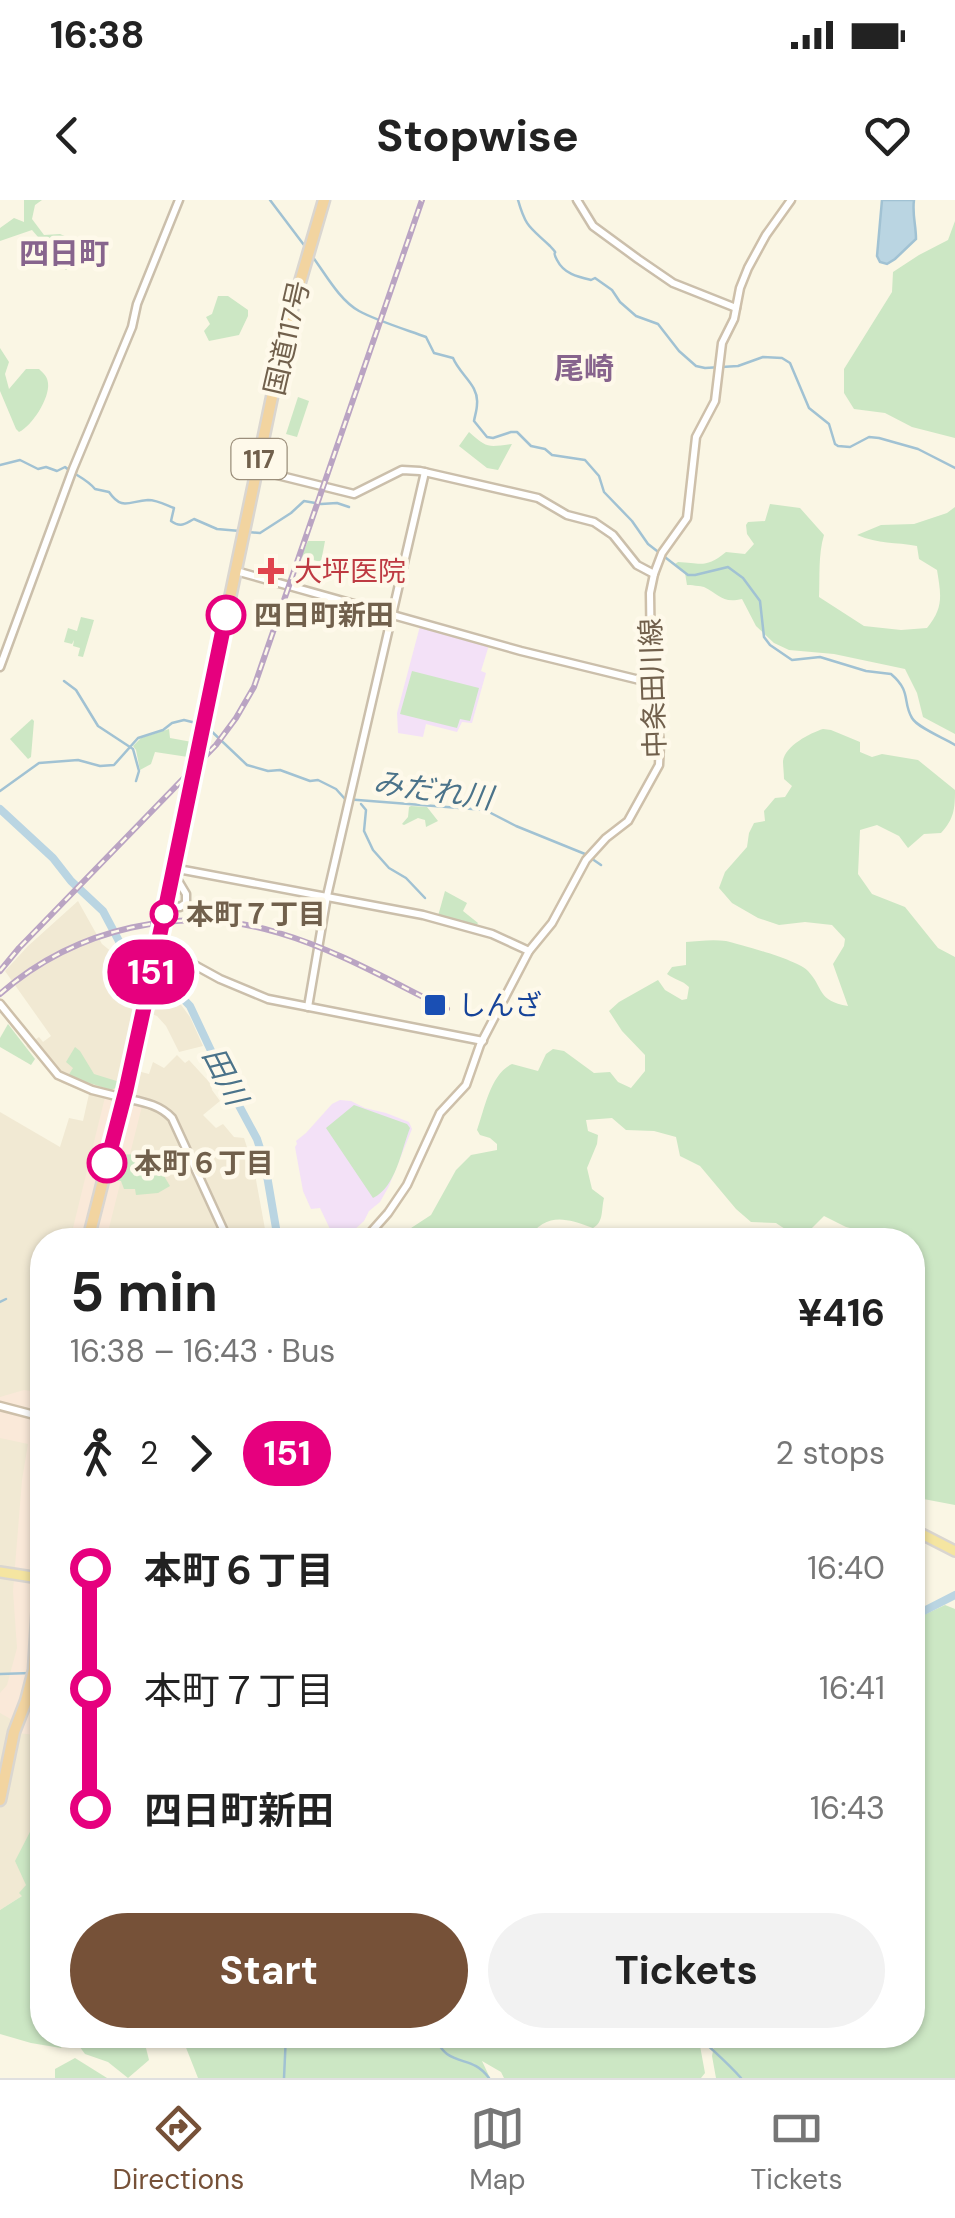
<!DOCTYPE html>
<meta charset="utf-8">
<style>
:root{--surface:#fff;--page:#f2f2f2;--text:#222;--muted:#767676;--line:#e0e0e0;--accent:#765138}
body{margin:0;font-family:"DM Sans","Noto Sans JP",sans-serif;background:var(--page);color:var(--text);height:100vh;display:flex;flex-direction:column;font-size:38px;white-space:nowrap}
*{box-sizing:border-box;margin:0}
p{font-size:32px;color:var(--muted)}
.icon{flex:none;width:55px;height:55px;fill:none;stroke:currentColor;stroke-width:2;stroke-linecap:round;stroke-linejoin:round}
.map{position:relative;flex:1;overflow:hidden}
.details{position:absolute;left:30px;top:1028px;width:895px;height:820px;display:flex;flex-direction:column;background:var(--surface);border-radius:40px;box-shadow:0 2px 8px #0004}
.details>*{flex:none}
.badge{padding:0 20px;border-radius:32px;font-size:35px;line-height:65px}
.map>.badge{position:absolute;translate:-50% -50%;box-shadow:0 0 0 5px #fff}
.legs{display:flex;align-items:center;gap:15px;height:110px;padding:0 40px;font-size:32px}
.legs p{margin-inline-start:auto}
.headline{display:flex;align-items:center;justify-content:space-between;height:170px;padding:0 40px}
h1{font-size:55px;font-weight:700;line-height:75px}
.button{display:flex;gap:20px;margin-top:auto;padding:20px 40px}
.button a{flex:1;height:115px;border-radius:60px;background:var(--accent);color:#fff;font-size:40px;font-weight:700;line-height:115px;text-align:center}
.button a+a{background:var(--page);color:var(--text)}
ul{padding:0 40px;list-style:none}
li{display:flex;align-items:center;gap:35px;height:120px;font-size:38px}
li i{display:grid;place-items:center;width:15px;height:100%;margin:0 12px;background:currentColor}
li i::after{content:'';width:25px;height:25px;margin:-12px;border:8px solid;border-radius:50%;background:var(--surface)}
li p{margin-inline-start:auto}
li:first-child i{background:linear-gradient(#0000 50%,currentColor 0)}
li:last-child i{background:linear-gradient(currentColor 50%,#0000 0)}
.status{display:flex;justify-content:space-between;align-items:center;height:70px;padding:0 50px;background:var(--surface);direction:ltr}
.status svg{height:28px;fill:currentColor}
header{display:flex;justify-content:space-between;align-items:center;height:130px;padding:0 40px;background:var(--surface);font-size:45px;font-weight:700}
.tabs{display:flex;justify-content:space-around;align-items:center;height:140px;border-top:2px solid var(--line);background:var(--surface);font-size:28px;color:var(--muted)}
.tabs a{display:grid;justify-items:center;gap:5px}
.tabs .active{color:var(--accent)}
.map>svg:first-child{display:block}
.residential{fill:#f1e9d3}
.commercial{fill:#fae9d9}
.education{fill:#f3e1f7}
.green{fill:#cce7c4}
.water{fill:#bad5e2;stroke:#a1c2d3;stroke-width:2.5}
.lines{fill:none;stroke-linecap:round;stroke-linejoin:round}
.stream{stroke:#a1c2d3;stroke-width:2.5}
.river{stroke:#bad5e2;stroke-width:8}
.tertiary-casing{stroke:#cbbfab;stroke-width:11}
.secondary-casing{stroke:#cec0aa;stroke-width:11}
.primary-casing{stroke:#dad6d0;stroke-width:14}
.trunk-casing{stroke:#dad6d0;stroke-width:15}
.tertiary{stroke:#fff;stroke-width:6}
.secondary{stroke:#fff;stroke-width:6}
.primary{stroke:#f5e5a1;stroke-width:9}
.trunk{stroke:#f2d4a0;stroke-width:10}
.rail-casing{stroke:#baa4c3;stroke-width:6}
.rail{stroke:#fef9ea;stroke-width:2.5;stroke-dasharray:8;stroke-linecap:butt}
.trunk-bridge-casing{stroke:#dad6d0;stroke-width:15;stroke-linecap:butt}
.trunk-bridge{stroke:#f2d4a0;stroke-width:10}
.line-1-casing{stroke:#fff;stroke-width:22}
.line-1{stroke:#e6007e;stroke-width:15}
.health-dot{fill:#e0444e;stroke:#fef9ea;stroke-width:4}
.stop-1-dot{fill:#fff;stroke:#e6007e;stroke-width:5}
.transit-dot{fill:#1a4fb4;stroke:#fef9ea;stroke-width:4}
.labels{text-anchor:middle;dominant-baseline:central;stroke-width:9;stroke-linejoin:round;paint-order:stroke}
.shield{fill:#fef9ea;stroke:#9b8e7b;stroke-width:2.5}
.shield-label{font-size:25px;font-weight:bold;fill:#71604c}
.street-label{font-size:28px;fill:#71604c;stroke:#fef9ea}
.health-label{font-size:28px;fill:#be3a42;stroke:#fef9ea;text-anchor:start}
.stop-label{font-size:28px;font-weight:bold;fill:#71604c;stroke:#fef9ea;text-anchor:start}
.transit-label{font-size:28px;fill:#164399;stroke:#fef9ea;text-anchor:start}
.neighbourhood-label{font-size:30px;font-weight:bold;fill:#87648d;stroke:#fef9ea}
.water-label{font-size:30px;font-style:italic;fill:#4b738a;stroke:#fef9ea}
</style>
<div class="status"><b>16:38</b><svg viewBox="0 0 49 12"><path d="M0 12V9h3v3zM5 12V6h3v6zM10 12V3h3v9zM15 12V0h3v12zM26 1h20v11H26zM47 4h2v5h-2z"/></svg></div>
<header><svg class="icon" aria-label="back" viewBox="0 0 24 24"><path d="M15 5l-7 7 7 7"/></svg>Stopwise<svg class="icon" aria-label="heart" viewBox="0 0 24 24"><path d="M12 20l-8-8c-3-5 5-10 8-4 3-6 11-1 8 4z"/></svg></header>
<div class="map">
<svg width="955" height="1878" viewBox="0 0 955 1878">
<rect width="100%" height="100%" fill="#faf6e4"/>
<path class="residential" d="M78 701 102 744 144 778 176 798 190 817 203 846 179 852 166 826 157 816 143 811 130 869 149 874 153 862 164 868 177 855 185 863 189 860 211 884 212 890 220 901 203 915 216 928 223 924 234 937 244 938 254 969 267 1040H42V1623L32 1628 26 1685 22 1696 0 1710V912L60 947 69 918 83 921 89 894 62 883 26 846 39 837 43 842 51 836 5 771 28 746Z"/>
<g class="commercial">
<path d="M106 893 143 902 130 954 116 956 109 979 121 980 106 1040H70Z"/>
<path d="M41 1134H42V1536L11 1532 14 1521 0 1513V1493L7 1485 17 1448 13 1391 22 1280 28 1244 0 1238V1197L24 1190 37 1192 39 1184 35 1179Z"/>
</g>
<g class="education">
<path d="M420 426 489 445 481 471 486 473 472 523 462 522 457 532 426 524 423 537 398 533 397 513Z"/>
<path d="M340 900 351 901 365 908 386 913 409 922 412 929 389 986 380 1002 369 1011 364 1021 354 1030 330 1029 320 1008 311 1009 303 991 295 947 297 944 296 941 306 933 332 904Z"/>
</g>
<g class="green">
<path d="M24 0H42L35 5 32 19 44 35 60 34 74 40 72 64 66 70C52 59 44 43 32 30L0 41V28L14 18 24 22Z"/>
<path d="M955 21V238L912 227 885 213 854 209 844 193V169L892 92 893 72 919 55 948 40Z"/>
<path d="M218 96H228L248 110V116L239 135 209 141 204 131 210 124 206 117 212 114Z"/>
<path d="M0 148 9 162 5 174 9 189 26 169H39C44 174 47 176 48 183 50 198 32 226 19 232L16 229 0 191Z"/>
<path d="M298 197 309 201 297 237 286 234Z"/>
<path d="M469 232C488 249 488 247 512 244L498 270 487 268 459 246Z"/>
<path d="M770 304 800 308 824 335C818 355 820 377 819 397L864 426 901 430 927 428C944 407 941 395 937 370L919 359 917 346C895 342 879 344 857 335L881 325 914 324 947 313 955 307V534L923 517 917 493 905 469 834 454 789 450 774 443 756 426 742 399C722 404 719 394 704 387 702 386 689 385 687 385L685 373 675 364 678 362C701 363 705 369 726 352L745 354 754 344 747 334 746 325 748 322 765 321Z"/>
<path d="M308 341H325L321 362 301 357Z"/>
<path d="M81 417 94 420 83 457 78 456 80 448 73 446 74 440 72 444 64 442 68 428 77 431Z"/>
<path d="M412 471 479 488 470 521 460 519 457 528 400 514Z"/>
<path d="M32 519 34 521 31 557 28 559 10 539Z"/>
<path d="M169 529 170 538 192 542 188 557 155 552 151 564 140 570 136 550 133 546 141 538Z"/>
<path d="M823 529 831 530 860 542V552L872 557 882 554 918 560 955 590C955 609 954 619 941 633L924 634 908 648 899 636 877 625 860 630 858 674 872 694 905 707 938 748 955 757V1305L913 1297 912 1040H859L858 1030 846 1027 824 1016 806 1034 791 1033 776 1023 751 1022 736 1009 700 966 680 956 676 937 654 931 626 930 612 918 586 920 588 931 598 935 597 944 587 968 592 989 604 998C601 1010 604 1022 593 1028 562 1017 548 1013 525 1040H386L391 1034 408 1030 431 1015 456 970 471 955 497 950V944L490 938 480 935 477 930C485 908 490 875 512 864L538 871 546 854 553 849 564 851 594 873 610 872 618 882 631 888 645 871V855L622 831 609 811 619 802 658 780 665 790 682 800 687 799 689 787C682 780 675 780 667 774L672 767 686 765V742C698 741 713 739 726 741 742 745 798 760 808 771 824 788 817 801 848 806L833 764 844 746 845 739 832 725 805 722 779 725 758 718 732 703 719 688 725 672 747 647 749 633 754 623 765 621 764 611 775 598 785 597 792 586 784 579C784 573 783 567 783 561 785 546 810 533 823 529Z"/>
<path d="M411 606 427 607 438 621 426 627 425 620 418 618 404 625 402 624 408 617 409 607Z"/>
<path d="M445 691 467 703 463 711 478 723 476 726 438 716Z"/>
<path d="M8 824 35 859 31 865 0 847V838Z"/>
<path d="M75 847 80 851 94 874 123 883 122 885 111 890 68 876 73 868 66 862Z"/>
<path d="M354 905 407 924 410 928C401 951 396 987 373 998L326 928Z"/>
<path d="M149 951 170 986 158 993 136 995 135 989H124L121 981 109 980 116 955 141 954Z"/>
<path d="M945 1405 955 1409V1878H716L712 1856 715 1841 708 1835H912L913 1420Z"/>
<path d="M42 1623V1835H68L61 1848 31 1843 0 1834V1710L22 1696 19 1693 26 1685 15 1661 32 1628Z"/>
<path d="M71 1835H137L144 1840 149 1860 128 1878 108 1862 85 1854Z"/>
<path d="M181 1835H698L705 1873 701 1878H504L501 1872 482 1861 490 1878H198Z"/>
<path d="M75 1858 107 1878H55V1869Z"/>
</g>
<path class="water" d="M882 0H914C912 14 916 25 916 39L895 59 887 64 880 62 877 56Z"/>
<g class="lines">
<g class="stream">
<path d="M270 0 307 49"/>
<path d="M518 0C526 28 530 27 550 46 561 58 550 47 557 60 564 74 578 77 591 80L595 78 612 90 620 102 636 116 658 124 679 151 696 166 705 168 738 166 763 157 782 158 790 163 809 208 829 224 835 244 838 246 850 247 869 237 879 238 918 249 955 268"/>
<path d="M312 56C325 73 339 100 359 111 375 120 407 130 426 137L434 153 453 158C460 175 479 185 477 204 477 210 475 215 474 221L487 237 493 238 511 232H517L531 246 545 249 552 255 585 260 599 276 604 292 632 321 648 344 688 375H695L728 367 743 378 760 401 764 437 770 445 792 460 820 457 866 471 891 474C912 492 902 501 912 518 918 528 944 538 955 545"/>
<path d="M0 265 20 260 38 269 46 267 57 271 65 267C75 275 87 279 95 289L109 292C122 311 129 301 148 300 157 300 166 305 174 308L171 321C181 328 184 324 194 319L217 329 240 331"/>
<path d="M248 332 260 333 291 313 304 301 321 304 337 303 349 307"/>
<path d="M64 481 76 490 98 526 133 549 139 571 136 581"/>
<path d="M207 527 247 565 268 571 280 570 310 581 318 580 336 589 345 599 485 610 516 626 585 654 601 665"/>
<path d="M0 591 39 563 78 560 100 566 114 565 138 538 163 530 172 523 184 520 200 524"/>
<path d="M361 604 366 610 364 631 373 650 389 668 406 678 425 698"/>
<path d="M0 1102 6 1099"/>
<path d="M0 1474 31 1473"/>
<path d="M431 1835C437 1840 440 1849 447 1854 461 1864 475 1859 489 1878"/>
<path d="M697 1835C712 1850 727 1862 741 1878"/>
<path d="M284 1878 286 1835"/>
</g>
<g class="river">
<path d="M0 609 53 658 71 681 103 711 120 743 135 761 143 768 168 783 190 806 222 874 257 939 265 964 278 1040"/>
<path d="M912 1417 955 1395"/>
</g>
<defs>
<g id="tertiary">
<path d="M577 0 593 26 638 59 673 83 736 108"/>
<path d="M257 270 354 294 402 270 420 271 538 298 567 315 594 322 613 335 637 365 654 374"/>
<path d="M236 371 521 451 652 483"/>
<path d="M0 467 73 269 132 127 137 104 179 0"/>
<path d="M165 705 180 707 186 703V694L177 679 178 669 423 715 492 734 529 751"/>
<path d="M158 745 220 779 268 799 483 841"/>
<path d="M308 807 327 696 425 272"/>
<path d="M124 898C142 902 159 904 172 918L228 1040"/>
</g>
<g id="secondary">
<path d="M0 804 58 875 92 890 124 898"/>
<path d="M364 1040 388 1013 407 985 440 913 466 885 480 845 529 751 552 723 586 660 606 638 628 621 659 565 660 543 651 466 650 393 654 374 662 353 687 318 696 237 715 201 722 143 734 119 740 88 748 68 766 35 791 0"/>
<path d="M0 1206 42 1217"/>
</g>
<g id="primary">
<path d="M912 1329 955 1351"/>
<path d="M0 1372 39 1378"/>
</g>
<g id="trunk">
<path d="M216 465 286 130 324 0"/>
<path d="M88 1040 124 898 177 649"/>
<path d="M0 1600 14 1532 26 1501 34 1470 42 1336"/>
</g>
</defs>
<use href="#tertiary" class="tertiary-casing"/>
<use href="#secondary" class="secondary-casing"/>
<use href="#primary" class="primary-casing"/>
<use href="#trunk" class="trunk-casing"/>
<use href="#tertiary" class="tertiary"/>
<use href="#secondary" class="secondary"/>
<use href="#primary" class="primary"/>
<use href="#trunk" class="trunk"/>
<defs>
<g id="rail">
<path d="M0 771 19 748 216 545 236 518 254 487 422 0"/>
<path d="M0 794C75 728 183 703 279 733 337 750 392 782 447 809"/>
</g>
</defs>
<use href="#rail" class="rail-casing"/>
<use href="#rail" class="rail"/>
<defs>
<path id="trunk-bridge" d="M177 649 216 465"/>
</defs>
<use href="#trunk-bridge" class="trunk-bridge-casing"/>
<use href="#trunk-bridge" class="trunk-bridge"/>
</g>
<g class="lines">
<defs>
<path id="line-1" d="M107 963 126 890 163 720 226 415"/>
</defs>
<use href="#line-1" class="line-1-casing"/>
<use href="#line-1" class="line-1"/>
</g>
<path class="health-dot" d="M266 356h10v10h10v10h-10v10h-10v-10h-10v-10h10z"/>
<g class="stop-1-dot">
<circle cx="226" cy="415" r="18"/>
<circle cx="164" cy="714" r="12"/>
<circle cx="107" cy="963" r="18"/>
</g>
<rect class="transit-dot" x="423" y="793" width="24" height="24" rx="5"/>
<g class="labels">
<rect class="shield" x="231.5" y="239" width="55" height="40" rx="8"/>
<g class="shield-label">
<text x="259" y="259">117</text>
</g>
<g class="street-label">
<text transform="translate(287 138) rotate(-77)">国道117号</text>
<text transform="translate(653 488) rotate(-92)">中条田川線</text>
</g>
<g class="health-label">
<text x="294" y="371">大坪医院</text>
</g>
<g class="stop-label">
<text x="254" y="415">四日町新田</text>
<text x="186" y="714">本町７丁目</text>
<text x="134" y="963">本町６丁目</text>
</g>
<g class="transit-label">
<text x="458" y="805">しんざ</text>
</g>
<g class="neighbourhood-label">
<text x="64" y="53">四日町</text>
<text x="584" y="168">尾崎</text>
</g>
<g class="water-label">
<text transform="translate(433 590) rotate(8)">みだれ川</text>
<text transform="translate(225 876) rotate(63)">田川</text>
</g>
</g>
</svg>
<b class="badge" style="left:151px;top:772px;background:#e6007e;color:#fff">151</b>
<section class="details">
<div class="headline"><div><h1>5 min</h1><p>16:38 – 16:43 · Bus</p></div><b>¥416</b></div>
<div class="legs"><svg class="icon" aria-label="walk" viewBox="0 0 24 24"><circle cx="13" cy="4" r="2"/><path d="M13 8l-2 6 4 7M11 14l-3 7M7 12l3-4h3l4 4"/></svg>2<svg class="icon" aria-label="forward" viewBox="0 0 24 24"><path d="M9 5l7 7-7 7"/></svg><b class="badge" style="background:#e6007e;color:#fff">151</b><p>2 stops</p></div>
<ul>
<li><i style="color:#e6007e"></i><b>本町６丁目</b><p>16:40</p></li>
<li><i style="color:#e6007e"></i><span>本町７丁目</span><p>16:41</p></li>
<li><i style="color:#e6007e"></i><b>四日町新田</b><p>16:43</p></li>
</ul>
<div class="button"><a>Start</a><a>Tickets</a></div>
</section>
</div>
<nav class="tabs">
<a class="active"><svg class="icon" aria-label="directions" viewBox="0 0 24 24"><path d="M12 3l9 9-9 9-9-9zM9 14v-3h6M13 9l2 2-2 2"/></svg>Directions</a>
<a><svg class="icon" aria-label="map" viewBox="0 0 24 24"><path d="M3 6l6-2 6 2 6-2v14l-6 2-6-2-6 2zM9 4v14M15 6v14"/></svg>Map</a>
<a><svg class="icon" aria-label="tickets" viewBox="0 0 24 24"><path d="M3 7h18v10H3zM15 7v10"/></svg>Tickets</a>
</nav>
